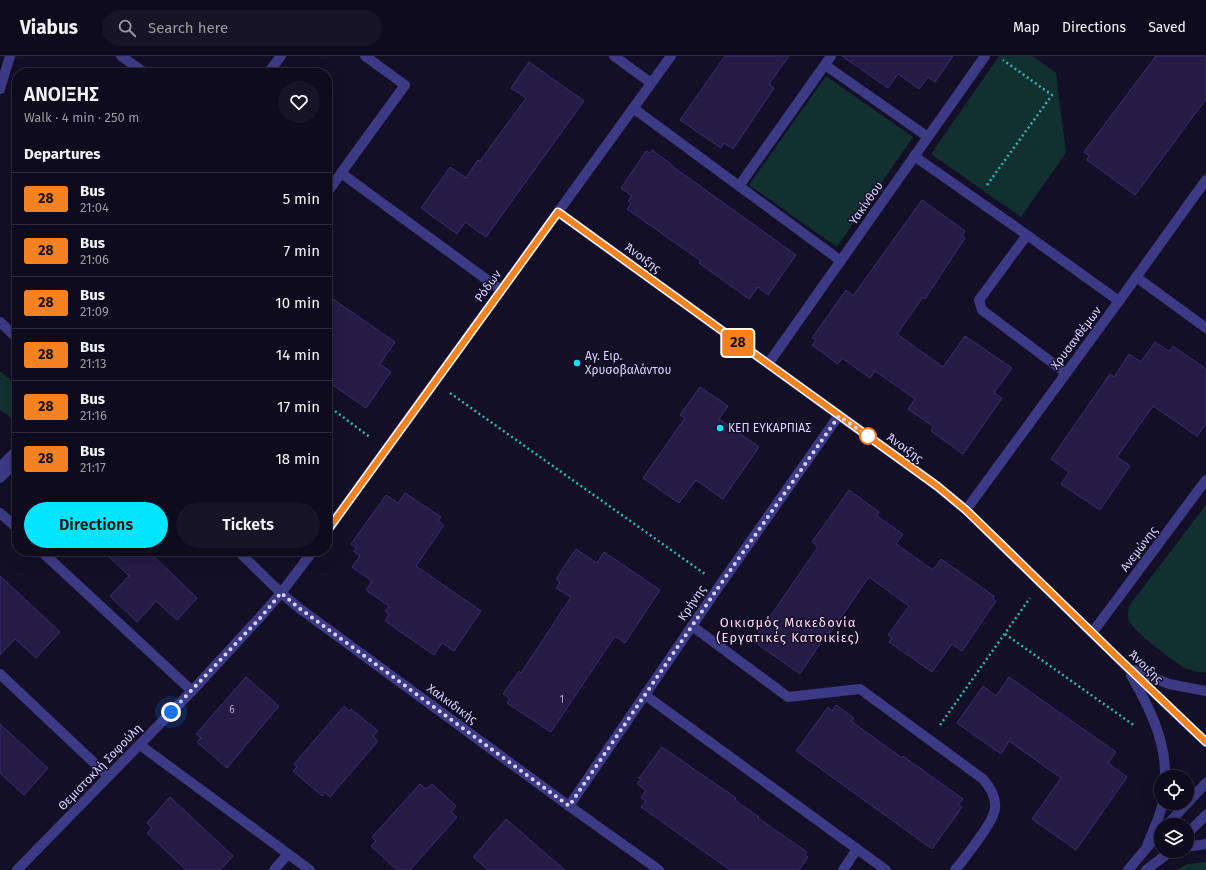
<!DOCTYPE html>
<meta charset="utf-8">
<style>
:root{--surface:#0e0b1c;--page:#171425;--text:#f1f3f6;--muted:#9b9ba3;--line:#2e2b3b;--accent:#00e5ff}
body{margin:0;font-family:"Fira Sans",sans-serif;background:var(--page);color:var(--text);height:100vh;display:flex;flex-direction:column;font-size:15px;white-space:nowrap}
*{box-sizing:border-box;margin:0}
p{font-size:13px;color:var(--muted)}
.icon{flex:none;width:22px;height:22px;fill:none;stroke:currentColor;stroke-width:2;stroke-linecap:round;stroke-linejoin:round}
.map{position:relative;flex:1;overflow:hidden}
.sheet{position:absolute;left:12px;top:12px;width:320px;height:488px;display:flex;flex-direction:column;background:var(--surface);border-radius:16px;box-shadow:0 4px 16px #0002,0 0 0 1px var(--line)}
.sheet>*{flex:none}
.badge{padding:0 8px;border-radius:3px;font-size:14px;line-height:26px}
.controls{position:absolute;left:1154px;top:714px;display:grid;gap:8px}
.controls a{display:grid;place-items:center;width:40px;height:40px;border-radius:50%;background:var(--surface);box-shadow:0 4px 16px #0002,0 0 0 1px var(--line);font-size:20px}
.you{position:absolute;width:20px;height:20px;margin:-10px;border:3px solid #fff;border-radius:50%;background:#1a73e8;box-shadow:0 0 0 6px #1a73e833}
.map>.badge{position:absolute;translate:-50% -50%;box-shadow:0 0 0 2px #fff}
h2{padding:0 12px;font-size:15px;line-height:36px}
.round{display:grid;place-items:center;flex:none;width:42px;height:42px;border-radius:21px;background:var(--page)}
.overview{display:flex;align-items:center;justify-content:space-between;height:68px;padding:0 12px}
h1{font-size:19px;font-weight:600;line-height:30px}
.button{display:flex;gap:8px;margin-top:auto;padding:8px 12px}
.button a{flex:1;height:46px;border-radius:24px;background:var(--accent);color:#111;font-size:16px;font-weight:600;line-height:46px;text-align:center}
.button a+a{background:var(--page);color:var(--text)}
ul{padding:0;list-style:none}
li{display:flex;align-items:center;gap:12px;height:52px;padding:0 12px;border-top:1px solid var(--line)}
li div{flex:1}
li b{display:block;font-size:15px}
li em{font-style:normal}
li .badge{min-width:44px;font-weight:700;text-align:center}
header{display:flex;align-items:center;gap:24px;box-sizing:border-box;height:56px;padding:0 20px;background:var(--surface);border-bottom:1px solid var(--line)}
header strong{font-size:19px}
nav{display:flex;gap:22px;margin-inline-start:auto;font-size:14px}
.search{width:280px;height:36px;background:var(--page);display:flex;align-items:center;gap:10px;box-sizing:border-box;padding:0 14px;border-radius:22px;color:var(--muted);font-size:15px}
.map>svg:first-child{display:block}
.green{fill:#12302f}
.building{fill:#241b47;stroke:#3b2d73}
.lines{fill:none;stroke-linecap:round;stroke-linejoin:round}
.path{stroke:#2fb8b0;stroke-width:2.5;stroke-dasharray:2 3;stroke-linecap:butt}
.service{stroke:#3d3a85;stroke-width:10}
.pedestrian{stroke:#3d3a85;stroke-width:10}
.minor{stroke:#3d3a85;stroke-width:10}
.tertiary{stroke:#3d3a85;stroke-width:10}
.line-casing{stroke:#fff;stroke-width:9}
.line{stroke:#f58220;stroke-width:6}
.walk{stroke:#d9d4ff;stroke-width:4;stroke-dasharray:0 7.2}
.poi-dot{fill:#00e5ff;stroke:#130f26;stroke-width:1.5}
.stop-dot{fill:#fff;stroke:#f58220;stroke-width:2}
.labels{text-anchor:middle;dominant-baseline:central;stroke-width:3;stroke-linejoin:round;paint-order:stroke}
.number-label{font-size:10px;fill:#aca6d1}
.street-label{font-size:12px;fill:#d9d4ff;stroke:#130f26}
.poi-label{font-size:12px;fill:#d9d4ff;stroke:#130f26;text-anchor:start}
.neighbourhood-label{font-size:13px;letter-spacing:1px;fill:#ffd6f0;stroke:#130f26}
</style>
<header>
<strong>Viabus</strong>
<div class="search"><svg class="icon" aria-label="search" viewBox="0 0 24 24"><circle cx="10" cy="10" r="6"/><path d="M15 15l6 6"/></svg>Search here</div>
<nav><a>Map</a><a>Directions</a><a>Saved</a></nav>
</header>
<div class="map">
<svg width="1206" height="814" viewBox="0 0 1206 814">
<rect width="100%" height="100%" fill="#130f26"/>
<g class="green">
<path d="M999 0H1033L1056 17 1066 97 1021 161 931 98Z"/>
<path d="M826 20 913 81 837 191 749 129Z"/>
<path d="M0 315 17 329V366L0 354Z"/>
<path d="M1206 449V617C1200 616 1193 615 1187 613 1177 609 1133 575 1129 565 1127 560 1128 556 1129 550Z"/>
<path d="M1206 806V814H1176L1188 808Z"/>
</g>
<g class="building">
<path d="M725 0H789L769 28 774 32 733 93 724 87 721 92 680 64Z"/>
<path d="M842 0H953L935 26 928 21 919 33 898 18 888 32Z"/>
<path d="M1156 0H1206V43L1135 139 1087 104 1089 100 1084 96Z"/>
<path d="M529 6 584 45 486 181 465 166 457 178 421 152 450 111 466 122 478 104 480 105 526 42 511 32Z"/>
<path d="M652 94 672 109V110L796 199 768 239 758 231 749 243 699 207 701 205 627 153 631 147 628 145 632 140 621 132 646 95 650 97Z"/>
<path d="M922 144 965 175 962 180 965 182 925 243 923 241 897 278 943 311 965 280 1012 312 994 337 1002 342 963 398 931 375 934 371 908 353 915 343 875 315 870 322 842 302 838 308 812 289 816 284 812 282 846 234 853 240Z"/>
<path d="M327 239 395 286 380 308 391 316 366 352 327 325Z"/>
<path d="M1155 286 1169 295 1173 290 1206 313V368L1197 380 1153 350 1117 401 1130 410 1100 454 1061 428 1069 416 1051 403 1110 318 1114 321 1129 298 1141 306Z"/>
<path d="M700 331 728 350 719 363 759 391 723 443 696 424 679 447 643 422 685 362 680 359Z"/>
<path d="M849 434 879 456 877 460 903 478 896 488 933 514 941 503 994 540 993 543 996 545 962 595 952 588 932 616 889 586 892 582 888 579 909 550 869 521 830 577 828 576 800 618 753 585 818 491 812 486Z"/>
<path d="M405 437 441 461 438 465 444 469 416 510 481 555 454 595 442 587 434 599 385 565 389 558 385 555 389 550 366 534 372 525 352 511 360 500 354 496 356 492 351 488 386 439 398 447Z"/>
<path d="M576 493 597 507 604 496 660 534 625 587 615 580 551 676 507 647 510 643 503 638 519 615 521 617 571 541 556 532 560 526 556 523Z"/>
<path d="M103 495H148L197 542 177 564 156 545 137 566 110 540 129 520Z"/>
<path d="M0 520 60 576 36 602 15 583 0 599Z"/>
<path d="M246 621 279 650 227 712 197 686 201 682 196 678Z"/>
<path d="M1009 621 1116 696 1108 707 1127 721 1076 794 1032 763 1061 722 1009 685 1001 698 957 667 983 630 996 640Z"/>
<path d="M836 649 854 662 851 665 902 702 903 700 963 743 958 749 962 751 932 793 796 695 828 651 832 655Z"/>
<path d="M344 650 349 655 351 653 378 675 373 680 378 685 330 741 325 736 322 740 293 715 297 711 294 708Z"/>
<path d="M0 668 48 712 24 739 0 717Z"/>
<path d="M662 691 736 742 735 744 759 761 758 762 807 796 805 799 808 801 799 814H730L641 751 646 745 641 742 646 734 637 728 641 723 639 722Z"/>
<path d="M420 728 426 733 432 728 456 750 451 756 457 761 410 814H397L371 790 376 785 372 781Z"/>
<path d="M170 741 233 800 220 814H186L147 777 152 772 147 767Z"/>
<path d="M506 763 538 791 565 814H488L473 801Z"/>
</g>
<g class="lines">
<g class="path">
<path d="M987 129 1052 39 1003 4"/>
<path d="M450 337 705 518"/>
<path d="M327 349 371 382"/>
<path d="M1005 578 1135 670"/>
<path d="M940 669 1030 542"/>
</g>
<path class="service" d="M0 411 17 394"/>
<g class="pedestrian">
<path d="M121 0 145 17"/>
<path d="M825 9 928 81"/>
<path d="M268 17 281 0"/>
<path d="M633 52 841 205"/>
<path d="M914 100 1027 179 979 244 982 254 1066 317"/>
<path d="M341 117 405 29 365 0"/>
<path d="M739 130 831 0"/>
<path d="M327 137 341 117 501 234"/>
<path d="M1027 179 1119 245"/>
<path d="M1136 221 1206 272"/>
<path d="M768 308 985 0"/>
<path d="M0 422 17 405"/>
<path d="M0 457 17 472"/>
<path d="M41 495 192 635"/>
<path d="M0 618 108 720"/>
</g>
<g class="minor">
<path d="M614 0 651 27"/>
<path d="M0 33 10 0"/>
<path d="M558 156 937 430 966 454 1127 611 1206 686"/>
<path d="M0 266 17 282"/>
<path d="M966 454 1119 245 1206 124"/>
<path d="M238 495 281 537 299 552 569 750 659 814"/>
<path d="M692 570 788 641 860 633 983 723C1003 746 996 759 980 781 972 793 964 803 955 814"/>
<path d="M1092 577 1206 424"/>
<path d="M1134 614 1169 628 1206 635"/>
<path d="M1131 619C1149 651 1166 684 1165 721"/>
<path d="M645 639 886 814"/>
<path d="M140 689 310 814"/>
<path d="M569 750 720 529 839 359"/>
<path d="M1147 790 1158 763 1163 747"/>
<path d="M274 814 288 798"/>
<path d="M843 814 857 793"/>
</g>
<g class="tertiary">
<path d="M327 475 671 0"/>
<path d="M1167 769 1206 727"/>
<path d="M1187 778 1206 759"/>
<path d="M1187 791 1206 788"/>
<path d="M17 814 192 635 261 560 281 537 313 495"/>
<path d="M1128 814 1161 775"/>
<path d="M1146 814 1171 795"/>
</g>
</g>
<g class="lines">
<defs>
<path id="line" d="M327 475 558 156 937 430 966 454 1118 602 1206 686"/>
</defs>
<use href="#line" class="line-casing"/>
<use href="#line" class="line"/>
<path class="walk" d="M171 656 262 560 281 537 299 552 569 750 720 529 839 360 868 380"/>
</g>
<g class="poi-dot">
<circle cx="577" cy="307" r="4"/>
<circle cx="720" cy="372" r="4"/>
</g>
<circle class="stop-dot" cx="868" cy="380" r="8"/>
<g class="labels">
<g class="number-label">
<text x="562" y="644">1</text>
<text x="232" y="654">6</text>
</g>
<g class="street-label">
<text transform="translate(866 147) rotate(-55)">Υακίνθου</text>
<text transform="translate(643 202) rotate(36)">Άνοιξης</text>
<text transform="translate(488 230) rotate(-54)">Ρόδων</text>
<text transform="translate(1076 282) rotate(-53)">Χρυσανθέμων</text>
<text transform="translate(905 392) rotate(36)">Άνοιξης</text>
<text transform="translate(1139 493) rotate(-53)">Ανεμώνης</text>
<text transform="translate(692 547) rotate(-56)">Κρήνης</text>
<text transform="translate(1146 611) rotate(44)">Άνοιξης</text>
<text transform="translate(452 648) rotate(36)">Χαλκιδικής</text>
<text transform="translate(100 711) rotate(-46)">Θεμιστοκλή Σοφούλη</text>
</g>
<g class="poi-label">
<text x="585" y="300">Αγ. Ειρ.<tspan x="585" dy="14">Χρυσοβαλάντου</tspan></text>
<text x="728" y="372">ΚΕΠ ΕΥΚΑΡΠΙΑΣ</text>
</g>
<g class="neighbourhood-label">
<text x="788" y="566">Οικισμός Μακεδονία<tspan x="788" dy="15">(Εργατικές Κατοικίες)</tspan></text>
</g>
</g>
</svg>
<div class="controls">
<a><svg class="icon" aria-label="locate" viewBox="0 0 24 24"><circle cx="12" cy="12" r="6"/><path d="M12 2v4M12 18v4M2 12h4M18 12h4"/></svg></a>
<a><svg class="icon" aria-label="layers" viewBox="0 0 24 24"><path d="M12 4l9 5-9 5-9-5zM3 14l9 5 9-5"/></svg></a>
</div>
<div class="you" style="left:171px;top:656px"></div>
<b class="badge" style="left:738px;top:287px;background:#f58220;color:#111">28</b>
<section class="sheet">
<div class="overview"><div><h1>ΑΝΟΙΞΗΣ</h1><p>Walk · 4 min · 250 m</p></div><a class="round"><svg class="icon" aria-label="heart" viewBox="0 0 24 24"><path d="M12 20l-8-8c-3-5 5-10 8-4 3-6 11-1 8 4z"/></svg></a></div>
<h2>Departures</h2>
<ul>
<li><span class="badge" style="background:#f58220;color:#111">28</span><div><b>Bus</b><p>21:04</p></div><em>5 min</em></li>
<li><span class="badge" style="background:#f58220;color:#111">28</span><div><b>Bus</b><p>21:06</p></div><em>7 min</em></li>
<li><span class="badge" style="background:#f58220;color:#111">28</span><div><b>Bus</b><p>21:09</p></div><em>10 min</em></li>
<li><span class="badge" style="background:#f58220;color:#111">28</span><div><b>Bus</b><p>21:13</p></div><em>14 min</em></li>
<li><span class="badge" style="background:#f58220;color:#111">28</span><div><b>Bus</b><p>21:16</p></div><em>17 min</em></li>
<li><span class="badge" style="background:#f58220;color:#111">28</span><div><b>Bus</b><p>21:17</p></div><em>18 min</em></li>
</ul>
<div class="button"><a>Directions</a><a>Tickets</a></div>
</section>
</div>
